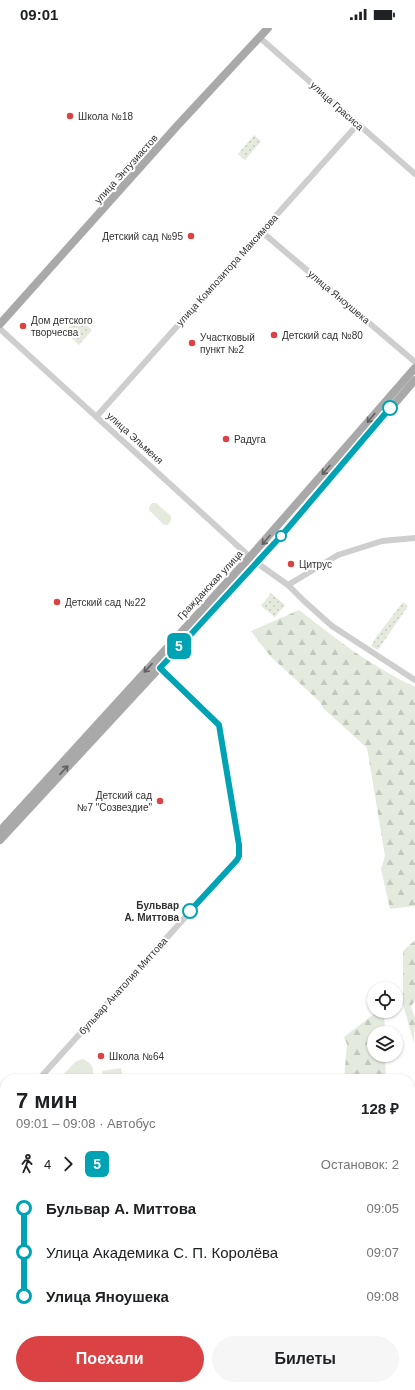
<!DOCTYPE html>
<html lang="ru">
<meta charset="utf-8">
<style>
:root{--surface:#fff;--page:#f6f6f6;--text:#202124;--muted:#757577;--accent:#da4243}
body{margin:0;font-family:Helvetica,sans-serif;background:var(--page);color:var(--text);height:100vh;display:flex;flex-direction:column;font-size:15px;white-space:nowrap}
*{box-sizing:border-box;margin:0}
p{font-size:13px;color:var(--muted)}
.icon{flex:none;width:22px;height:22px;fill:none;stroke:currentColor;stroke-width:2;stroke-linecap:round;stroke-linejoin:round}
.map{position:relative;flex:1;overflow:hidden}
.side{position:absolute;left:0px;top:1046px;width:415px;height:316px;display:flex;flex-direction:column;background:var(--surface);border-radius:16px 16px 0 0;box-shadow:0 1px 3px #0004}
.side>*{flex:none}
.badge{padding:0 8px;border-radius:6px;font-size:14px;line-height:26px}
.buttons{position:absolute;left:367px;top:954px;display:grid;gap:8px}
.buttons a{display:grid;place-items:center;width:36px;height:36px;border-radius:50%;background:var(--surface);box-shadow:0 1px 3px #0004;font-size:20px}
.map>.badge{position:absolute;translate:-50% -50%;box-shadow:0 0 0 2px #fff}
.legs{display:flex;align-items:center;gap:6px;height:44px;padding:0 16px;font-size:13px}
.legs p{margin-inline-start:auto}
.headline{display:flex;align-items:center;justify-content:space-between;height:68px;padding:0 16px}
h1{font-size:22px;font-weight:700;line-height:30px}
.button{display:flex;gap:8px;margin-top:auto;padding:8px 16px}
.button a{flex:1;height:46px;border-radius:24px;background:var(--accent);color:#fff;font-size:16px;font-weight:700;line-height:46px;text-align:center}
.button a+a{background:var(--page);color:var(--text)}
ul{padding:0 16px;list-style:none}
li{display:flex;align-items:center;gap:14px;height:44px;font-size:15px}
li i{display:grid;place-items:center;width:6px;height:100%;margin:0 5px;background:currentColor}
li i::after{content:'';width:10px;height:10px;margin:-5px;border:3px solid;border-radius:50%;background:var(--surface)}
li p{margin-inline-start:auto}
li:first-child i{background:linear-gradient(#0000 50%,currentColor 0)}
li:last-child i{background:linear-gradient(currentColor 50%,#0000 0)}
.status{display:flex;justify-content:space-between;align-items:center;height:28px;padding:0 20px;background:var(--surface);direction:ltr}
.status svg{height:11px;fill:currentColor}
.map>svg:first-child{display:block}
.grass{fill:#e4eade}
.forest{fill:url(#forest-firs)}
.park{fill:url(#park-dots)}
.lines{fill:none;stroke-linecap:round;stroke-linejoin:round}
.stream{stroke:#cfdeeb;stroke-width:1.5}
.minor{stroke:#cecece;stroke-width:6}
.major{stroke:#a9a9a9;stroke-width:8}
.oneway{stroke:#616161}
.line-1-casing{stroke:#fff;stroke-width:9}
.line-1{stroke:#00a3b4;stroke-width:6}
.poi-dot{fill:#da4243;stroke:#fff;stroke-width:1.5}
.stop-1-dot{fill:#fff;stroke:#00a3b4;stroke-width:2}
.labels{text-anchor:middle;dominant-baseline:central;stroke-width:4;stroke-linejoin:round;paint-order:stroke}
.street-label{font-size:10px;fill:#313131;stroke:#fff}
.poi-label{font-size:10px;fill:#313131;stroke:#fff;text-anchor:start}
.stop-label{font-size:10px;font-weight:bold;fill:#313131;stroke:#fff;text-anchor:end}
</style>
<div class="status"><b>09:01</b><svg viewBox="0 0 49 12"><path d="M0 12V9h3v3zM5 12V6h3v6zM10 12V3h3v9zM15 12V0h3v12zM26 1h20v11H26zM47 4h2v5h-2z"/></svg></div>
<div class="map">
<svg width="415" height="1362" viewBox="0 0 415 1362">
<defs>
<pattern id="forest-firs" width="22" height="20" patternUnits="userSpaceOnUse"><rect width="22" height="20" fill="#e4eade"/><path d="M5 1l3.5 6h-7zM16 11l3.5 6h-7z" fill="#c4c9bf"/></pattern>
<pattern id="park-dots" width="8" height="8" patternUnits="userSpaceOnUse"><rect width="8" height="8" fill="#e4eade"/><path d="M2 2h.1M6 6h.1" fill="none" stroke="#c4c9bf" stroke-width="1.8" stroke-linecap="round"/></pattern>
</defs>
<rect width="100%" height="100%" fill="#fff"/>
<g class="grass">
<path d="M152 475H156L171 488V492L168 497H164L149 482V479Z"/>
<path d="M83 1031C93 1036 95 1041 92 1051H59L76 1033Z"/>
<path d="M121 1040 123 1049 104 1051 102 1043Z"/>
</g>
<g class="forest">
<path d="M299 582C336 611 372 639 415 659V878L390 881 381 841 385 828 367 720 323 680 320 674 270 628 251 603Z"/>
<path d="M415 912V972L411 979 415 990 414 1015 403 976V923Z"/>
<path d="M378 983H384L385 1005H374V1027H385L386 1051H344L347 1016 344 1009Z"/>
<path d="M415 1146V1187L410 1190V1149Z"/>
<path d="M5 1278V1357H111L105 1362H0V1286Z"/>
<path d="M410 1354 415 1356V1362H170L177 1357H279L280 1359 282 1357H410Z"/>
</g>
<g class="park">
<path d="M254 107 261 113 245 132 238 126Z"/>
<path d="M78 289 92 302 79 317 65 304Z"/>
<path d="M271 565 285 577 275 589 261 578Z"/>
<path d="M403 574 408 578 378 622 371 618 377 608Z"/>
</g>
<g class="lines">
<g class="stream">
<path d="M410 1137 415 1135"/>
<path d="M198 1362 204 1357"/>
<path d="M285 1362V1357"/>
</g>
<g class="minor">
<path d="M259 9 415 146"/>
<path d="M262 204 415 334"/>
<path d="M0 301 250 529"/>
<path d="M96 389 358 96"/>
<path d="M257 535 288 557 304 573 332 598 415 652"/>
<path d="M288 557 338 527 382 513 415 510"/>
<path d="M39 1051 237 832 239 828V817L219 697 160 640"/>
<path d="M0 1095 5 1089"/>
</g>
<g class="major">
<path d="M0 296 177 98 268 0"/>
<path d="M0 803 250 529 415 340"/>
<path d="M0 812 264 527 415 352"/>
</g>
</g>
<defs><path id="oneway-shaft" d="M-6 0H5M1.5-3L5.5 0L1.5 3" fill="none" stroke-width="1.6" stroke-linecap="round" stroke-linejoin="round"/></defs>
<g class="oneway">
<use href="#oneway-shaft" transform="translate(371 390) rotate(130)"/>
<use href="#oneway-shaft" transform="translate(326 442) rotate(131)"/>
<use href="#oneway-shaft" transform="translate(266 512) rotate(131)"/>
<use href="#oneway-shaft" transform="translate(148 640) rotate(133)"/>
<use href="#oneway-shaft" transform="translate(64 742) rotate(-47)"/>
</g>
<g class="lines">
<defs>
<path id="line-1" d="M190 883 237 832 239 828V817L219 697 160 640 282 507 390 380"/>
</defs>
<use href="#line-1" class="line-1-casing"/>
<use href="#line-1" class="line-1"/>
</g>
<g class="poi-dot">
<circle cx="70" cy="88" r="4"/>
<circle cx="191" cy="208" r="4"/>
<circle cx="23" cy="298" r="4"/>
<circle cx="274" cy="307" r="4"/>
<circle cx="192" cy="315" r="4"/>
<circle cx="226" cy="411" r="4"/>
<circle cx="291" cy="536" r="4"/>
<circle cx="57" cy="574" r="4"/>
<circle cx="160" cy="773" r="4"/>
<circle cx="101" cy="1028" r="4"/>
</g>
<g class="stop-1-dot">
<circle cx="390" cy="380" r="7"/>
<circle cx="281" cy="508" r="5"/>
<circle cx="190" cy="883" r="7"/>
</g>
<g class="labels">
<g class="street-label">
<text transform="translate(337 78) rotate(42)">улица Грасиса</text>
<text transform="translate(126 141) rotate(-48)">улица Энтузиастов</text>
<text transform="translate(227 242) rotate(-48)">улица Композитора Максимова</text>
<text transform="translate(339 269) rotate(40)">улица Яноушека</text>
<text transform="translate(135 410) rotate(42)">улица Эльменя</text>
<text transform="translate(210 557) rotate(-47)">Гражданская улица</text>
<text transform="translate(123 958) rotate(-48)">бульвар Анатолия Миттова</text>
</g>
<g class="poi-label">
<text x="78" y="88">Школа №18</text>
<text x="183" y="208" text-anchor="end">Детский сад №95</text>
<text x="31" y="292">Дом детского<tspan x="31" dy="12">творчесва</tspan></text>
<text x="282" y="307">Детский сад №80</text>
<text x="200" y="309">Участковый<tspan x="200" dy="12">пункт №2</tspan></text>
<text x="234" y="411">Радуга</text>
<text x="299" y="536">Цитрус</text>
<text x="65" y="574">Детский сад №22</text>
<text x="152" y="767" text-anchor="end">Детский сад<tspan x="152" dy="12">№7 "Созвездие"</tspan></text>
<text x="109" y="1028">Школа №64</text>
</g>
<g class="stop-label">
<text x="179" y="877">Бульвар<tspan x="179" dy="12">А. Миттова</tspan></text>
</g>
</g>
</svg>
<div class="buttons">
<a><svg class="icon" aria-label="locate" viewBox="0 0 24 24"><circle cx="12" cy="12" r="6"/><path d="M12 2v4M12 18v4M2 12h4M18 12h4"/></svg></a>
<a><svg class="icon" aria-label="layers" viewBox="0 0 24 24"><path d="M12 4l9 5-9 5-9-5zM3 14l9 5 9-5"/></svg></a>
</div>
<b class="badge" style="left:179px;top:618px;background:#00a3b4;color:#fff">5</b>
<section class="side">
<div class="headline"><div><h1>7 мин</h1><p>09:01 – 09:08 · Автобус</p></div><b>128 ₽</b></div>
<div class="legs"><svg class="icon" aria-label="walk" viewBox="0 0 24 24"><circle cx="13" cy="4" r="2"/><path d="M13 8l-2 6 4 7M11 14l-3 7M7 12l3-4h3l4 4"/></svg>4<svg class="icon" aria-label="forward" viewBox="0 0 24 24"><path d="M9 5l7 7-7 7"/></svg><b class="badge" style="background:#00a3b4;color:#fff">5</b><p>Остановок: 2</p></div>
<ul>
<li><i style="color:#00a3b4"></i><b>Бульвар А. Миттова</b><p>09:05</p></li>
<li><i style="color:#00a3b4"></i><span>Улица Академика С. П. Королёва</span><p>09:07</p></li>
<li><i style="color:#00a3b4"></i><b>Улица Яноушека</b><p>09:08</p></li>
</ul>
<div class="button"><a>Поехали</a><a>Билеты</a></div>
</section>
</div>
